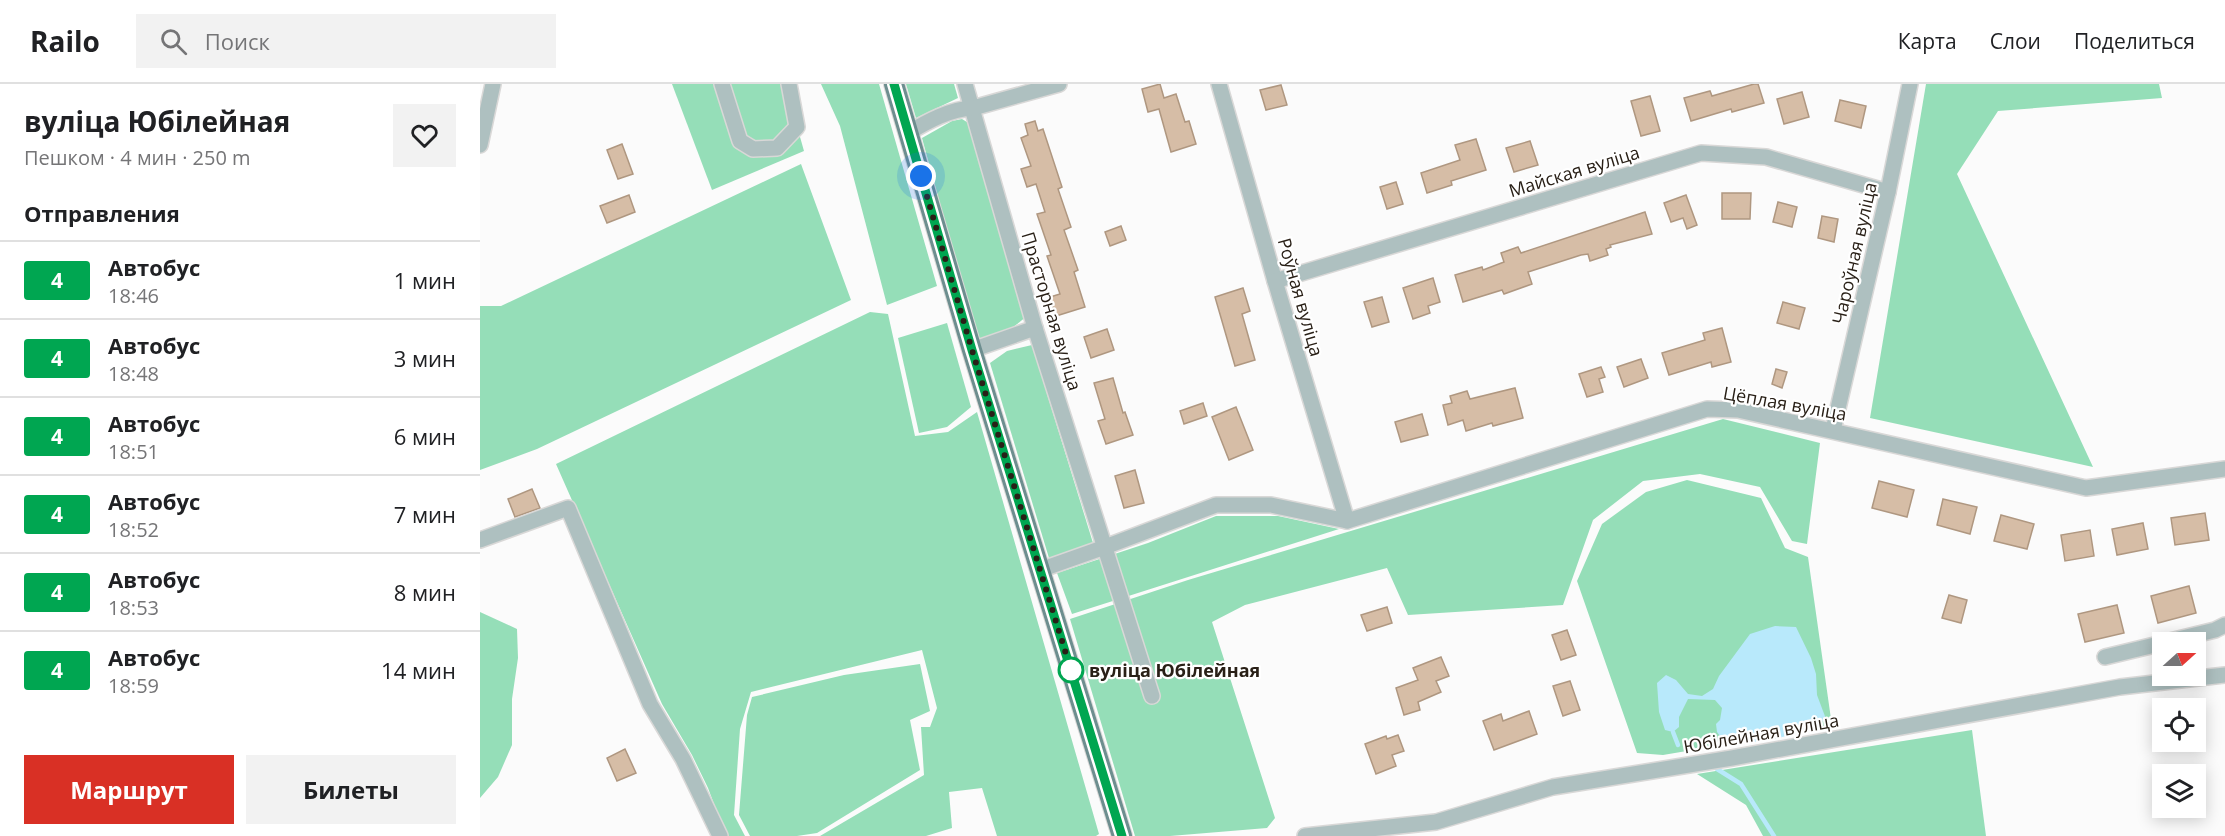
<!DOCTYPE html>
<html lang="ru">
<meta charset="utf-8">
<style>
:root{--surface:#fff;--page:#f2f2f2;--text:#202124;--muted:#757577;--line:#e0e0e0;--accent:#d93025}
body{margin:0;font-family:"Open Sans",sans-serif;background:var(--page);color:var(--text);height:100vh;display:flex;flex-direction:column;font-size:22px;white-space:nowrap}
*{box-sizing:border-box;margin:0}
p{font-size:20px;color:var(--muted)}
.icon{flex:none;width:33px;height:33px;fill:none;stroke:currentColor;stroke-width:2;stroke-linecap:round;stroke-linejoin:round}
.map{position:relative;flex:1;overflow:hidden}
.drawer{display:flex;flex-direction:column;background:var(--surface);width:480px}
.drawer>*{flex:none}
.badge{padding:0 12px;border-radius:4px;font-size:21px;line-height:39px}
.needle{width:39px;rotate:69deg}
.controls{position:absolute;left:1672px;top:548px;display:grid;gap:12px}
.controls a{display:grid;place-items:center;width:54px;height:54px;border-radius:0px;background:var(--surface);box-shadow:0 3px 15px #0003;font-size:30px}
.you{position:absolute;width:30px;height:30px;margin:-15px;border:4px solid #fff;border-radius:50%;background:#1a73e8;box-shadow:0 0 0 9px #1a73e833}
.map>.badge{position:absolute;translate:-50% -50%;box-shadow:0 0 0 3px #fff}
h2{padding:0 24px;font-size:22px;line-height:54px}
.round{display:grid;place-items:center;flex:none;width:63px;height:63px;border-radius:0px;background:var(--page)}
.headline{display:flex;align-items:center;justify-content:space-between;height:102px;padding:0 24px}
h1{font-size:28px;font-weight:700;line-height:45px}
.primary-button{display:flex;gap:12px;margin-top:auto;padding:12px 24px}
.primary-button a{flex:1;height:69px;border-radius:0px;background:var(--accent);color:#fff;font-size:24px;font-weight:700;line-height:69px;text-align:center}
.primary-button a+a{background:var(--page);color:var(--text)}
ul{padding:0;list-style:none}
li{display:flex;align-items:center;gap:18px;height:78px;padding:0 24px;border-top:2px solid var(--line)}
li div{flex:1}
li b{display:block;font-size:22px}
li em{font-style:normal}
li .badge{min-width:66px;font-weight:700;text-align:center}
header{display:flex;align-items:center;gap:36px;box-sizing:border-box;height:84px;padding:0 30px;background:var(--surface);border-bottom:2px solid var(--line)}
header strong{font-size:28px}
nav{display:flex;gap:33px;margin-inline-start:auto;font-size:21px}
.search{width:420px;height:54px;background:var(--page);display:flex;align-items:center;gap:15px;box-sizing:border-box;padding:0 21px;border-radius:0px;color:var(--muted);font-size:22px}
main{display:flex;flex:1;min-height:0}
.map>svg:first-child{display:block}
.green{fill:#95deb8}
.water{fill:#b8e9fb}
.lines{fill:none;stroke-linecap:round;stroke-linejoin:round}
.stream{stroke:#b8e9fb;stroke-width:4.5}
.building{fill:#d6bda6;stroke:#af9780;stroke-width:1.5}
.minor-casing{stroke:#d9d8d7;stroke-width:18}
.major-casing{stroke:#d9d8d7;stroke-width:22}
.minor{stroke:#aec0c0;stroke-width:15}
.major{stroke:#6d8e8f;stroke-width:20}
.line-casing{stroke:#fff;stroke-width:14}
.line{stroke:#00a651;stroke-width:9}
.walk{stroke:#292017;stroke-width:6;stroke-dasharray:0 10.8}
.stop-dot{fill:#fff;stroke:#00a651;stroke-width:3}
.labels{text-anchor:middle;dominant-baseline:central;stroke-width:4.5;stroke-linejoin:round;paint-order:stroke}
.street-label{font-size:18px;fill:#292017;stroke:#fff}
.stop-label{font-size:18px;font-weight:bold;fill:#292017;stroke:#fff;text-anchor:start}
</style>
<header>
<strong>Railo</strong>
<div class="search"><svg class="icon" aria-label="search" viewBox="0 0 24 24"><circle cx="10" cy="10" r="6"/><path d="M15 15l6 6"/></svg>Поиск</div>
<nav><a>Карта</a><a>Слои</a><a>Поделиться</a></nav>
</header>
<main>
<section class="drawer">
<div class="headline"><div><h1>вуліца Юбілейная</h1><p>Пешком · 4 мин · 250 m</p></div><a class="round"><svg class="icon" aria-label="heart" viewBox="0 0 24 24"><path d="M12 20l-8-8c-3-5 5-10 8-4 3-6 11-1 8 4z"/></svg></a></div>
<h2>Отправления</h2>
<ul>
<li><span class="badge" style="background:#00a651;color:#fff">4</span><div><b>Автобус</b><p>18:46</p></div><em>1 мин</em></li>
<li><span class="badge" style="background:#00a651;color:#fff">4</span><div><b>Автобус</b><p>18:48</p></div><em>3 мин</em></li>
<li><span class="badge" style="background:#00a651;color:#fff">4</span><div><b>Автобус</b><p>18:51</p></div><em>6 мин</em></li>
<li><span class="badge" style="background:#00a651;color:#fff">4</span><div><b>Автобус</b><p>18:52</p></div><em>7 мин</em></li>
<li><span class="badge" style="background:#00a651;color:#fff">4</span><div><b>Автобус</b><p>18:53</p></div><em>8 мин</em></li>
<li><span class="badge" style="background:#00a651;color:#fff">4</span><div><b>Автобус</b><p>18:59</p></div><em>14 мин</em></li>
</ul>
<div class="primary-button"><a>Маршрут</a><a>Билеты</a></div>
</section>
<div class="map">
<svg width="1745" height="752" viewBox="0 0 1745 752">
<rect width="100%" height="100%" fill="#fbfbfb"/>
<g class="green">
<path d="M192 0H305L324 67 232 106Z"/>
<path d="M341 0H399L457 202 407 221 360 42Z"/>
<path d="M426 0H474L478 14 436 34Z"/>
<path d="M1446 0H1679L1682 14 1518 27 1477 90 1613 383 1390 334Z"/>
<path d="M482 35 490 40 547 232 531 245 497 256 442 54 472 37Z"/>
<path d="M321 80 371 216 57 365 0 386V222H21Z"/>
<path d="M390 228 408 230 435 352 468 348 497 328 619 750 616 752H517L502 704 469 708 472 744 446 752H340L444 691 441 643H450L457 624 442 566 271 608 260 645 254 731 265 752H246L228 704 212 671 182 620 76 380Z"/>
<path d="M467 239 491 323 467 343 439 349 418 254Z"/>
<path d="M552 261 613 459 569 474 510 279 527 267Z"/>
<path d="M1243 335 1340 359 1327 460 1312 457 1280 403 1220 390 1163 397 1113 436 1083 521 928 531 907 484 765 521 732 538 795 734 787 744 690 752H655L590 535 708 496Z"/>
<path d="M1207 396 1281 414 1305 464 1328 473 1351 635 1343 644 1183 671 1157 669 1097 497 1122 440 1166 408Z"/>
<path d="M736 432H798L859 445 592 530 577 489 668 459Z"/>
<path d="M0 528 37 545 38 574 32 615V661L18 693 0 714Z"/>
<path d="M440 580 450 627 430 636 440 686 337 749 317 752H270L259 731 267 631 272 613 364 591Z"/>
<path d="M1492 646 1506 752H1283L1266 721 1217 690Z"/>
</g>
<path class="water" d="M1295 542 1316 543 1331 574 1336 590 1337 611 1346 635C1324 648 1298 656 1272 658 1263 659 1253 656 1243 656L1237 648 1236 640 1240 636 1242 624 1235 616 1208 615 1199 633V643L1193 648 1185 646 1179 628 1177 599 1186 591 1196 596 1208 610 1222 612 1233 605 1239 592 1270 550Z"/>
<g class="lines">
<g class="stream">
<path d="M1193 648 1198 661"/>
<path d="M1237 685 1261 700 1294 752"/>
</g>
</g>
<g class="building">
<path d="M680 0 684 14 696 10 705 38 709 37 716 60 691 68 679 25 668 28 662 5Z"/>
<path d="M1274 0H1278L1284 19 1252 28 1251 25 1211 37 1204 14 1230 7 1232 12Z"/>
<path d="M801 1 807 21 786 26 780 6Z"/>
<path d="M1322 8 1329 33 1304 40 1297 15Z"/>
<path d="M1170 12 1180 47 1161 52 1151 17Z"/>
<path d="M1360 16 1386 22 1381 44 1355 37Z"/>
<path d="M555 37 558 47 563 45 582 103 578 105 591 143 584 146 598 186 594 188 605 223 576 232 570 213 580 210 567 172 571 171 557 130 565 128 556 100 547 103 541 85 551 82 541 54 548 51 545 40Z"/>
<path d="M996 55 1006 86 971 97 972 101 947 109 941 89 980 76 975 61Z"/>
<path d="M1050 57 1058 81 1034 88 1026 64Z"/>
<path d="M142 60 153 90 138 95 127 66Z"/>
<path d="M916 98 923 120 907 125 900 103Z"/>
<path d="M1242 109H1271L1270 135H1242Z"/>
<path d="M149 111 155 128 127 139 120 122Z"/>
<path d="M1206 111 1217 141 1207 145 1203 134 1191 138 1184 119Z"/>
<path d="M1298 118 1317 123 1312 143 1293 138Z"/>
<path d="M1165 128 1172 150 1130 161 1131 163 1126 165 1128 171 1110 177 1108 170 1101 171 1048 188 1052 200 1024 210 1022 206 983 218 975 191 1002 183 1003 186 1024 178 1021 169 1038 163 1041 169Z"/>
<path d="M1342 132 1358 135 1354 158 1338 154Z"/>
<path d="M641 142 646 156 630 162 625 148Z"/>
<path d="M953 194 960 218 948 222 950 229 933 235 923 204Z"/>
<path d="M763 204 770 227 762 230 775 276 755 282 735 213Z"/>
<path d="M902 213 909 238 892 243 884 218Z"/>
<path d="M1303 218 1325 224 1319 245 1297 239Z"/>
<path d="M1242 244 1251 278 1232 283 1231 278 1189 291 1182 269 1225 256 1223 249Z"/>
<path d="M627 245 634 266 611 274 604 253Z"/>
<path d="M1161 275 1168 294 1144 303 1137 283Z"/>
<path d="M1121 283 1125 293 1119 295 1123 308 1107 313 1099 290Z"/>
<path d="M1296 285 1307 288 1302 304 1292 300Z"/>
<path d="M633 294 643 329 645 328 653 351 626 360 618 337 625 335 614 299Z"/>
<path d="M1035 304 1043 334 1013 342 1012 339 986 347 983 336 968 341 963 321 972 319 970 312 987 307 990 315Z"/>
<path d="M723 319 727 332 704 340 700 327Z"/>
<path d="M756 323 773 366 749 376 732 333Z"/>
<path d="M942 330 948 351 921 358 915 338Z"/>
<path d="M655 386 664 419 644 424 635 392Z"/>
<path d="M1399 397 1434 406 1427 433 1392 424Z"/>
<path d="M52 405 60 424 35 433 28 415Z"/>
<path d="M1463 415 1497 423 1490 450 1457 441Z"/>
<path d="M1725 429 1729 456 1695 461 1691 434Z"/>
<path d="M1521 431 1554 440 1547 465 1514 457Z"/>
<path d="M1663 439 1668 465 1637 471 1632 445Z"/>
<path d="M1610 446 1614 472 1585 477 1581 451Z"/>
<path d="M1709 502 1716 529 1678 539 1671 512Z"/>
<path d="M1469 511 1487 516 1481 539 1462 534Z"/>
<path d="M1637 521 1644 549 1605 558 1598 530Z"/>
<path d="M907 523 912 539 887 547 881 531Z"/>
<path d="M1087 546 1096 571 1081 576 1072 551Z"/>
<path d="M961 573 969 592 956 597 961 608 938 618 940 626 924 631 916 604 938 596 933 584Z"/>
<path d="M1090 597 1100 626 1083 632 1073 602Z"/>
<path d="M1049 627 1057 650 1014 666 1003 637 1021 630 1023 637Z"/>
<path d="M918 651 924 667 912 671 916 682 896 690 885 660 906 652 907 655Z"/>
<path d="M145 665 156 689 137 697 127 674Z"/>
</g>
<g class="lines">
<defs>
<g id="minor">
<path d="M242 0 260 57 273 65 297 64 317 43 309 0"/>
<path d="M485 0 555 244 672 612"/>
<path d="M739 0 795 197 867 437"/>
<path d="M428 49C448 37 470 25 493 24L579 0"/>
<path d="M0 61 13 0"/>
<path d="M795 197 1221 69 1286 73 1408 108"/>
<path d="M492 266 555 244"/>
<path d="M1353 346 1408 108 1430 0"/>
<path d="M0 456 88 424 170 620 203 675 240 752"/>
<path d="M560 486 625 463 736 421H791L867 437 1227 325 1258 326 1606 404 1745 385"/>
<path d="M1686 558 1735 546 1745 541"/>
<path d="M1625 573 1683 559"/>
<path d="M825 752 956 738 1073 703 1252 674 1640 603 1745 591"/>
</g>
<path id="major" d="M414 0 492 266 642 752"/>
</defs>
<use href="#minor" class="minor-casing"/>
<use href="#major" class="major-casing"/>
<use href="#minor" class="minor"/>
<use href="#major" class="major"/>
</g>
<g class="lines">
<defs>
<path id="line" d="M414 0 492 266 642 752"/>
</defs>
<use href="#line" class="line-casing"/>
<use href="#line" class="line"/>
<path class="walk" d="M441 92 492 266 591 586"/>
</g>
<circle class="stop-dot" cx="591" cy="586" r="12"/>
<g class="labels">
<g class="street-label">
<text transform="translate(1094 87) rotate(-17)">Майская вуліца</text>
<text transform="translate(1374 169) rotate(-77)">Чароўная вуліца</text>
<text transform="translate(821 213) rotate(74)">Роўная вуліца</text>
<text transform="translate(572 227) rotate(73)">Прасторная вуліца</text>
<text transform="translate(1305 319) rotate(10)">Цёплая вуліца</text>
<text transform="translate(1281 649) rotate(-10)">Юбілейная вуліца</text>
</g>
<g class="stop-label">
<text x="609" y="586">вуліца Юбілейная</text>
</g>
</g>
</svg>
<div class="controls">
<a><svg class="needle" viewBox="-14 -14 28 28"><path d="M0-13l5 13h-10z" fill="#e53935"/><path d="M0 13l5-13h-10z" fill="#757577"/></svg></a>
<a><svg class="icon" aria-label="locate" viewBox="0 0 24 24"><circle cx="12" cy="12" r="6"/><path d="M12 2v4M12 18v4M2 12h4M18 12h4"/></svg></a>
<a><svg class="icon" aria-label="layers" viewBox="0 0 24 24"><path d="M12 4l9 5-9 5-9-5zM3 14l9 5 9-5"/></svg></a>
</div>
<div class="you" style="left:441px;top:92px"></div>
</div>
</main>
